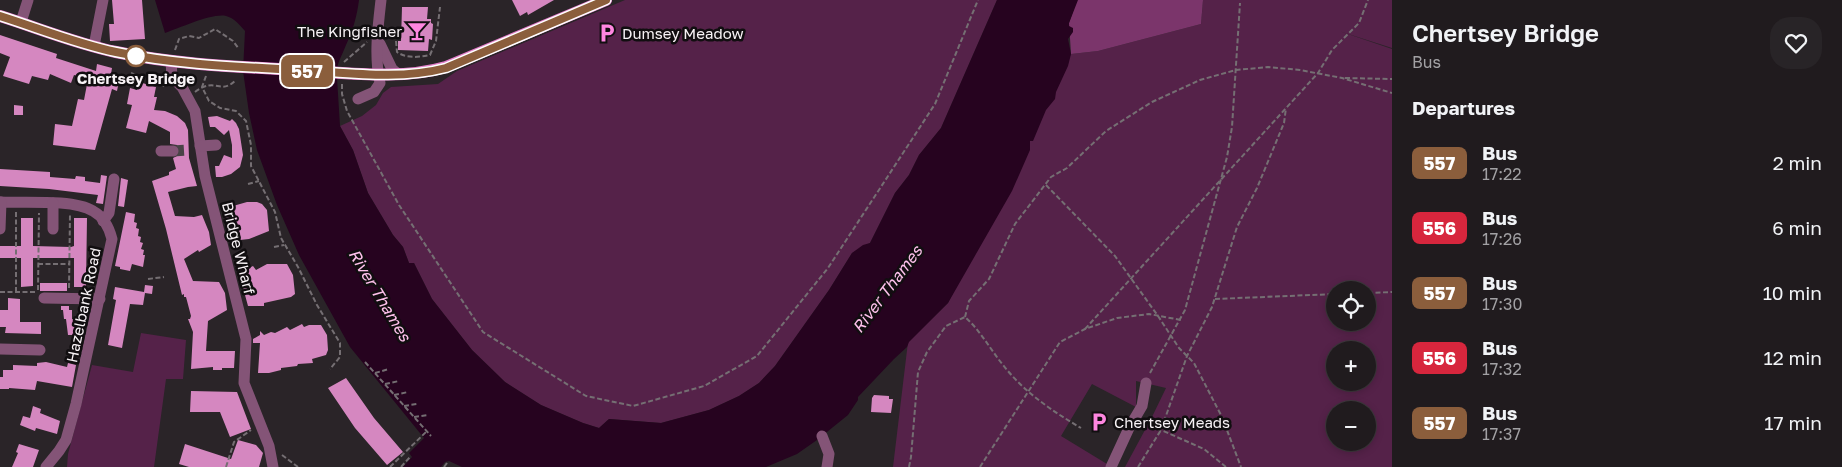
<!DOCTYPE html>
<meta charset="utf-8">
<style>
:root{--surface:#201b1e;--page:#282427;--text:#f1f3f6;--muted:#a2a1a4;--line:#3d393c}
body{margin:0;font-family:"Golos Text",sans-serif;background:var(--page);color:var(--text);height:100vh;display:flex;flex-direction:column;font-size:19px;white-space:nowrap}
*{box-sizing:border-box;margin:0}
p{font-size:16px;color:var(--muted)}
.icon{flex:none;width:28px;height:28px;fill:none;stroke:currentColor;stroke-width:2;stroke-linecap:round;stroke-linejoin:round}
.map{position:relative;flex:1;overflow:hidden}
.details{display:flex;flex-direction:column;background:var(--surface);width:450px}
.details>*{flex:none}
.badge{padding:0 10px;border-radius:8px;font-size:18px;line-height:32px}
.tools{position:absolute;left:1326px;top:281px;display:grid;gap:10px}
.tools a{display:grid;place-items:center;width:50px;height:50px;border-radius:50%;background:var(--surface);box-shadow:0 2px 8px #0003,0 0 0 1px var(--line);font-size:25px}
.map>.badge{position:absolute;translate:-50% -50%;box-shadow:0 0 0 2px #fff}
h2{padding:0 20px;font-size:19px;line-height:45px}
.round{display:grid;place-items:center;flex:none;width:52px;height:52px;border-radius:20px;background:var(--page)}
.overview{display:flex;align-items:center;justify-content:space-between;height:85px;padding:0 20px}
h1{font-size:24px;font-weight:600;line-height:38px}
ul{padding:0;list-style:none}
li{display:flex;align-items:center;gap:15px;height:65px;padding:0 20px}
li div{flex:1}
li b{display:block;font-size:19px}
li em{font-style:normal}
li .badge{min-width:55px;font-weight:700;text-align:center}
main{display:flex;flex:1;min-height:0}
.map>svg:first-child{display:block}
.green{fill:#552249;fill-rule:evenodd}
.forest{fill:#7b356b}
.water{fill:#26031f}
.building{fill:#d587c0}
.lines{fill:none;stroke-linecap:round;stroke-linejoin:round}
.minor-tunnel{stroke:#494347;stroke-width:11;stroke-dasharray:11 5.5;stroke-linecap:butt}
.path{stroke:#756f73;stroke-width:2;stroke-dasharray:5 2.5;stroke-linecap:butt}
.minor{stroke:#845477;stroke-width:11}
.major{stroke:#e27ec9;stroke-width:12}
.line-casing{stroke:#fff;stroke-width:11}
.line{stroke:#8b5e3c;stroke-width:8}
.stop-dot{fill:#fff;stroke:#8b5e3c;stroke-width:2.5}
.labels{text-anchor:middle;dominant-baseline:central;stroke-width:5;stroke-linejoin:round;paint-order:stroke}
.poi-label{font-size:15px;fill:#f8f3f6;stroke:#110e10;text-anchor:start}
.stop-label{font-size:15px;font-weight:bold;fill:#f8f3f6;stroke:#110e10}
.street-label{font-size:15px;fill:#f8f3f6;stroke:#110e10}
.water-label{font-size:16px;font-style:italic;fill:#fec1ec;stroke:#110e10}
</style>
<main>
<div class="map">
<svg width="1392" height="467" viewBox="0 0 1392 467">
<rect width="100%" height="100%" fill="#2a2428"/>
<g class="green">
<path d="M625 0H997L941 128 919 155 909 175 895 193 870 243 852 253 829 290 775 366 759 383 739 396 709 410 661 423 609 419 599 428 583 423 541 405 505 382 472 350 432 299 414 263H409L403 247 393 235 368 193 353 150 340 126 362 116 376 105 383 93 391 87 438 84 457 71Z"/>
<path d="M1203 0H1392V48L1339 31 1392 49V467H1125L1152 417 1166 388 1136 381V407L1092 384 1061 436 1107 464 1106 467H893L908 342 948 303 1071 54 1098 51 1201 24ZM1335 290H1368V322H1335ZM1335 350H1368V382H1335ZM1335 410H1368V442H1335Z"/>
<path d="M141 333 186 340 183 379H166L154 467H67L68 454 92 365 133 372Z"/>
</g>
<path class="forest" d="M1077 0H1203L1201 24 1098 51 1071 54 1069 23Z"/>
<path class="water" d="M155 0H359C357 16 353 30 346 45 341 58 336 64 336 78H337L340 126 353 150 368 193 393 235 403 247 409 263H414L432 299 472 350 505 382 541 405 583 423 599 428 609 419 661 423 709 410 739 396 759 383 775 366 829 290 852 253 863 245 870 243 895 193 909 175 919 155 941 128 997 0H1078L1069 23V26L1073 28V32L1068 39 1071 54 1068 66 1056 92 1055 99 1046 110 1033 141H1030V150L1012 191 948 303 909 342 907 347 894 359 858 397V400L848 415 817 440 797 454 766 467H462L449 461 445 462 441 467H403L412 457 409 453 424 438 350 347 299 255 277 205 257 150 249 113 243 71 245 31C240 25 234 18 226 16 212 13 180 28 165 33Z"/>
<g class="building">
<path d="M112 0H142L145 39 110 41 109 24H114Z"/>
<path d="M512 0H554L528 15 527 12 520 16Z"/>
<path d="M402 7H428L427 19H431V23L433 24 432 40 429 39 428 51 398 50V41H401Z"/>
<path d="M0 35 57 54 56 58 96 71 97 64 112 68 111 74 120 76 117 91 112 89 95 150 53 145 55 124 72 126 78 99 84 100 88 79 74 75 71 83 50 74 48 80 32 76 29 84 3 76 10 57 0 53Z"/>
<path d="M139 82 156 87 154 97H157L154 110 165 111 177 116 185 123 188 130 189 158 197 186 188 187 168 192 175 216 194 217 202 215 209 232 211 245 199 252 198 250 184 259 193 281 219 282 225 293 227 310 208 321 206 351H235L234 368H222V370H213V367L191 369 193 332 188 319H190L191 316 186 297H184V294L182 295 166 229 152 181 169 175V172L176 169 173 158 179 155 180 151 177 145 170 144V132L149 121 146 133 126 128 132 105 127 104 130 88 137 90Z"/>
<path d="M14 105 23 106V115H14Z"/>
<path d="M217 116 230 121 232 119 236 123 239 129 243 155 240 167 231 174 222 177H216L215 166H219L224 155 232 158V145L229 130 224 135 215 127H210L208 117Z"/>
<path d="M0 169 50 172V177L75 179 76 176 85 177V181L100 183 101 175 107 176 103 204 96 203 98 195 49 189 0 186Z"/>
<path d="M121 178 128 180 124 207 118 206Z"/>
<path d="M247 202H257L262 204 267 210 269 231 249 239 231 241 222 208 231 203 233 206Z"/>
<path d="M126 212 135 214 134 222 137 223 136 228 139 229 138 236 141 237 140 242 143 243 141 249 144 250 143 255H145L143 267 132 264 130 271 120 269V267L115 266Z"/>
<path d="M21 218H33V246L71 247 74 246V218H87L86 287H74V258H33V286L21 287V258H0V246H21Z"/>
<path d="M267 264H287L293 275 295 294 291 297 264 303V306H248L239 273 253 266 256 270Z"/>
<rect x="40" y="283" width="27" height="8"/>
<path d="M145 285 153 286 152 294 145 293 143 305 130 304 122 348 108 345 116 300 113 299 115 287 144 292Z"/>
<path d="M8 298 20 299V322H41V334L5 333 6 327H0V310H8Z"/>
<path d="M61 306H69V310H72V319H75V327H76V335H68L66 319H64L63 310H61Z"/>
<path d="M302 324 304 327 309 325H321L327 335 328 350 326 355 312 359 313 363 298 364 297 366 281 368V370L269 373H258L260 343H253V339L260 335V331L264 335 271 332 275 333 287 327 290 330Z"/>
<path d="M46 362 67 367 68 363 76 365 72 387 37 381 35 390 9 388V389H0V377H3V370H13V365L37 366V363Z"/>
<path d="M346 378 374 418 403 452 387 465 355 428 328 388Z"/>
<path d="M191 391 237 392 251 429 230 437 220 412H190Z"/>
<path d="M874 395 889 396V399H893L891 413 871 412 872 398Z"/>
<path d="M33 406 41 409 40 413 60 421 57 434 36 428 35 431 20 425 23 416 30 418Z"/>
<path d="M238 440 256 445 263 453 259 467H189L179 464 185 444 231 459Z"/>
<path d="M19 444 39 450 33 467H12L18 453 16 452Z"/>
</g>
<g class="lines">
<path class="minor-tunnel" d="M173 151 189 150"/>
<g class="path">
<path d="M396 41 397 52C407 59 419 57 430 55L436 41 440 7"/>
<path d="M175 50 179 39 189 36 199 38 215 29 233 41 239 49"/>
<path d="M344 62 367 42"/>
<path d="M131 73 136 75"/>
<path d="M206 76 202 87 209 101 220 108 236 111 246 121 251 145V166L275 212 281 238 298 267 317 305 340 343V357L330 369"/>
<path d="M155 78 166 88"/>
<path d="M1345 78 1392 79"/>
<path d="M342 84V94L347 111 399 205 483 332 586 396 633 406 704 386 757 356 828 268 935 104 978 0"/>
<path d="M195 92C216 76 220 96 236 80"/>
<path d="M248 184 259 181"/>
<path d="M1046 185 1115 256 1158 316 1179 348 1194 363 1222 417 1241 467"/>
<path d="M16 212V292"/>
<path d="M274 247 284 245"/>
<path d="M38 264H70"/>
<path d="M148 279 164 277"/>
<path d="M69 288 70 215"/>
<path d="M38 290 39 213"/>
<path d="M0 292H35"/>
<path d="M1368 293 1392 292"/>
<path d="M1215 299 1335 294"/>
<path d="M965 317 969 301 989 279 1015 224 1051 177 1067 168 1106 131 1152 102 1200 80 1236 70 1268 67 1300 70 1342 78 1392 93"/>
<path d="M1085 329 1318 73 1332 50 1359 23 1368 0"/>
<path d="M365 362 431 436"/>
<path d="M375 373 389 369"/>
<path d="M1150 373 1185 310 1227 157 1232 127 1240 3"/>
<path d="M385 384 399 381"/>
<path d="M394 395 408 392"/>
<path d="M404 406 417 404"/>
<path d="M414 417 428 415"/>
<path d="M1142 425 1161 430 1204 449 1226 467"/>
<path d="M282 455 298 467"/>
<path d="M226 467 234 442 251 430"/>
<path d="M390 467 426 432"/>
<path d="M401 467 410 457"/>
<path d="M444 467 447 463"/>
<path d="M909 467 911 457 918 372 927 352 946 326 965 317C980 330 990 349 1003 365 1024 392 1052 411 1081 428"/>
<path d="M980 467 1060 342 1085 329 1117 318 1149 314 1181 320"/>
<path d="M1138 467 1161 430 1187 356 1212 307 1237 227 1257 188 1284 123 1286 108"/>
</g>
<g class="minor">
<path d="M21 22 28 0"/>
<path d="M380 44 392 69 398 74"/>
<path d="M94 46 103 0"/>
<path d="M171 61 172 77 182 87 195 111 205 176 246 339 244 383 269 446 273 467"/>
<path d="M358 99 374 92 380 83C374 57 378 26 381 0"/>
<path d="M200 146 216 145"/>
<path d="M161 151H173"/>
<path d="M0 202C23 203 74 199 93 211 104 217 109 227 112 239L76 404 66 440 59 451 46 467"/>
<path d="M103 221 109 213 114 179"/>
<path d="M0 229 1 202"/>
<path d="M53 229V203"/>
<path d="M44 298 100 299"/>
<path d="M0 349 40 350"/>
<path d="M822 436 829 454 827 467"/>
<path d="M1111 467 1129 428 1142 406 1146 383"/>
</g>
<path class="major" d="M0 16C38 28 77 44 116 52 182 66 250 67 317 71 359 74 404 79 446 67L606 0"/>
</g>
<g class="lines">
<defs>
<path id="line" d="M0 16C38 28 77 44 116 52 182 66 250 67 317 71 359 74 404 79 446 68L606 0"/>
</defs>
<use href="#line" class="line-casing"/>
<use href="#line" class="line"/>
</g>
<defs>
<symbol id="bar-bare" viewBox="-9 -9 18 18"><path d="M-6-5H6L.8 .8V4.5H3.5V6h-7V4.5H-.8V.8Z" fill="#fe86e0" stroke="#110e10" stroke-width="2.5" paint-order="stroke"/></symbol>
<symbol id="parking-bare" viewBox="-9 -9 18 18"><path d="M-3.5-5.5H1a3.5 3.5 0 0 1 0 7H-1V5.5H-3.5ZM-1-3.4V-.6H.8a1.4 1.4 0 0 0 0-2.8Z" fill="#fe86e0" stroke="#110e10" stroke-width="2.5" paint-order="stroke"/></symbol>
</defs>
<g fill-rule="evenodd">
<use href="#bar-bare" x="403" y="17" width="28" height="28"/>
<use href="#parking-bare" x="593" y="19" width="28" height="28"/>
<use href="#parking-bare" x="1085" y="408" width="28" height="28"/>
</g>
<circle class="stop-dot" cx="136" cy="56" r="10"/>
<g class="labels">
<g class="poi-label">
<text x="402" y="31" text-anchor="end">The Kingfisher</text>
<text x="622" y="33">Dumsey Meadow</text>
<text x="1114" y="422">Chertsey Meads</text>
</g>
<g class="stop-label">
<text x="136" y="78">Chertsey Bridge</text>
</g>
<g class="street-label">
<text transform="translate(239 248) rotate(76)">Bridge Wharf</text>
<text transform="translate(83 305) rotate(-78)">Hazelbank Road</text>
</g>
<g class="water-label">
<text transform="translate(887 289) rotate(-53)">River Thames</text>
<text transform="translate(380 295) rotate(59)">River Thames</text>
</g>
</g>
</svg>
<div class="tools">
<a><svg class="icon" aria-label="locate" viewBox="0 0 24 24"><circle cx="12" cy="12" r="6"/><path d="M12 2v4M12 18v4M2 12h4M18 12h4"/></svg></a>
<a>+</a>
<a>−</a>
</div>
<b class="badge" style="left:307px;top:71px;background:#8b5e3c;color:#fff">557</b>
</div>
<section class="details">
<div class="overview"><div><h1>Chertsey Bridge</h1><p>Bus</p></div><a class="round"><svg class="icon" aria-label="heart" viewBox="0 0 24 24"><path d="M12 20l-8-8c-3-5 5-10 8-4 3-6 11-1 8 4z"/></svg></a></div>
<h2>Departures</h2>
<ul>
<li><span class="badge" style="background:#8b5e3c;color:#fff">557</span><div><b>Bus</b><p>17:22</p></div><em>2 min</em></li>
<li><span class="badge" style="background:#d7263d;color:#fff">556</span><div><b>Bus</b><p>17:26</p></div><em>6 min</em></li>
<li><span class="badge" style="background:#8b5e3c;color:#fff">557</span><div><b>Bus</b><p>17:30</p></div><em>10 min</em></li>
<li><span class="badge" style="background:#d7263d;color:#fff">556</span><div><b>Bus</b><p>17:32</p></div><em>12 min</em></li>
<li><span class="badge" style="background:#8b5e3c;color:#fff">557</span><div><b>Bus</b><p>17:37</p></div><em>17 min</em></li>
</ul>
</section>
</main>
